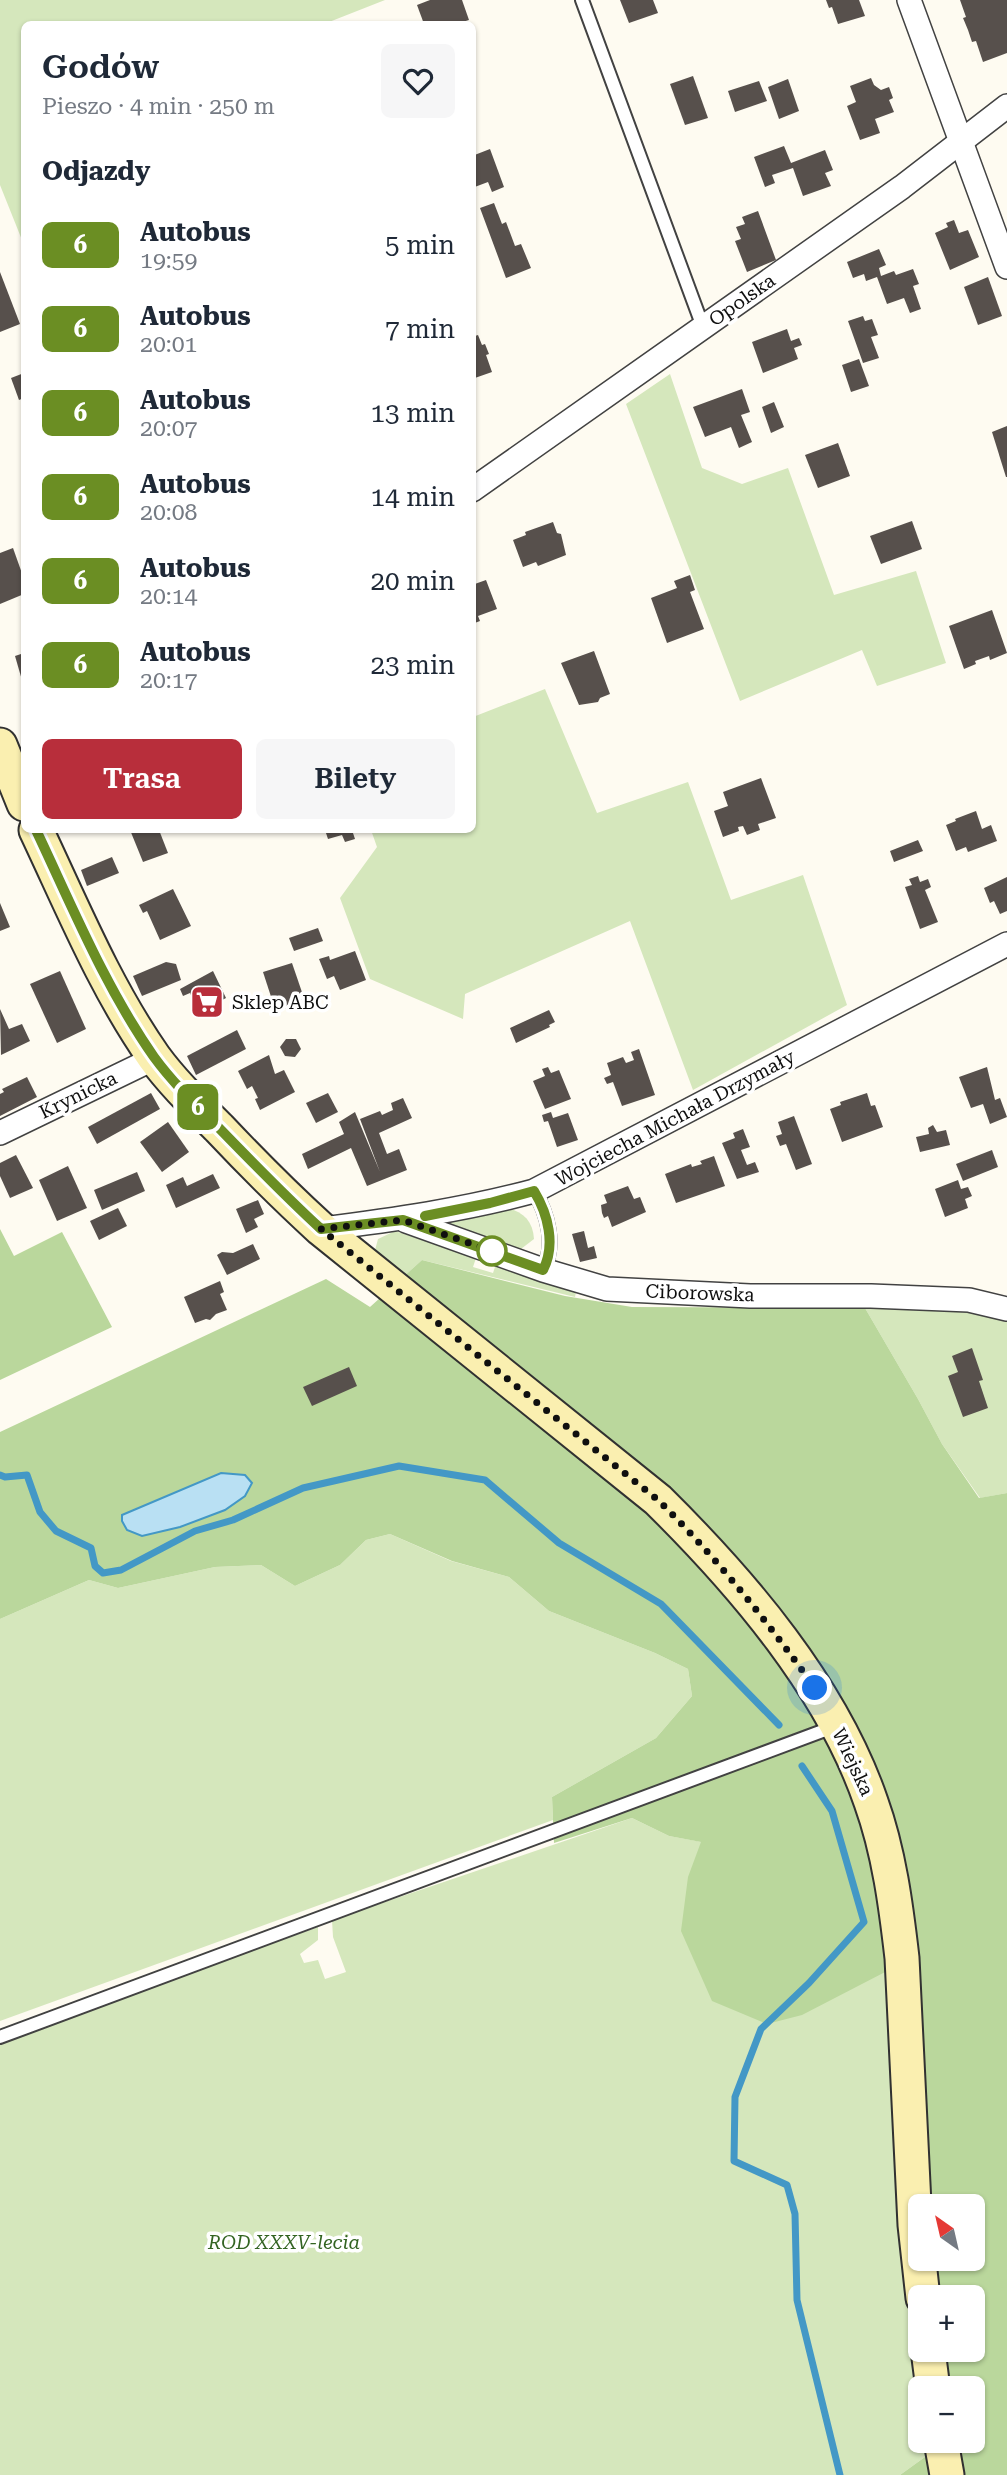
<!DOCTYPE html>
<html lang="pl">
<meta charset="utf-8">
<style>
:root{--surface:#fff;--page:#f6f6f7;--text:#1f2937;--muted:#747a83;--accent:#b82e3b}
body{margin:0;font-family:"Roboto Serif",serif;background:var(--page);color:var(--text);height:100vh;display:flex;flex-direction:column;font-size:26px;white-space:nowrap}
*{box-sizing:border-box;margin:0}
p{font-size:23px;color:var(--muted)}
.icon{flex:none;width:38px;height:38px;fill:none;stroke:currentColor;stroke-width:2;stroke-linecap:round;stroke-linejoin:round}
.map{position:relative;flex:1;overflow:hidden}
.sheet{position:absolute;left:21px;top:21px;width:455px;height:812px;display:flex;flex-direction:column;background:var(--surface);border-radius:10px;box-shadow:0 2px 5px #0004}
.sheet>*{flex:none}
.badge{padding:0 14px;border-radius:10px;font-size:24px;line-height:46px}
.needle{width:46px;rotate:326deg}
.tools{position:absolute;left:908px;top:2194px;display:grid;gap:14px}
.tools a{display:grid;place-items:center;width:77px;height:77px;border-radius:10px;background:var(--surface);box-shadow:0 2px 5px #0004;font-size:35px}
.you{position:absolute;width:35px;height:35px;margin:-18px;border:5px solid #fff;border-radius:50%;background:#1a73e8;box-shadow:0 0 0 10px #1a73e833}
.map>.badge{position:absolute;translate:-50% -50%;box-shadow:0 0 0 4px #fff}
h2{padding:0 21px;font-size:26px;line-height:63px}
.round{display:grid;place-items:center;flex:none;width:74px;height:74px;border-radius:10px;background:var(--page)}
.overview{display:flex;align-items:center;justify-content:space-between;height:119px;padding:0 21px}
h1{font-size:33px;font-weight:600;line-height:52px}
.primary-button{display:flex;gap:14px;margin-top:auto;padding:14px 21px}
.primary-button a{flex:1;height:80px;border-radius:10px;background:var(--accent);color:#fff;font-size:28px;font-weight:600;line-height:80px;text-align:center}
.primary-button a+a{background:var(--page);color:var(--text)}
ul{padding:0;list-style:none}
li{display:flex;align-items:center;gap:21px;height:84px;padding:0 21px}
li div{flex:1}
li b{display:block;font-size:26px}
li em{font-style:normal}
li .badge{min-width:77px;font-weight:700;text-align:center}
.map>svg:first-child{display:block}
.green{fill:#d5e7bc}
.forest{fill:#bad79c}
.water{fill:#b9e0f3;stroke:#4398c6;stroke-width:2}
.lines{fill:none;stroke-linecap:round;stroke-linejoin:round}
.stream{stroke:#4398c6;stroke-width:7}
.building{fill:#57504c}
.lane-casing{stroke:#424242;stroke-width:16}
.street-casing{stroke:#424242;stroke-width:26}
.secondary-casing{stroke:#313131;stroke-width:37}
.lane{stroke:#fff;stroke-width:12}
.street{stroke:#fff;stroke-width:23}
.secondary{stroke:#faefb0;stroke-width:33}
.line-casing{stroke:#fff;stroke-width:16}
.line{stroke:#6b8e23;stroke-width:10}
.walk{stroke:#0f0f0f;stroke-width:7;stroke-dasharray:0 12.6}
.stop-dot{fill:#fff;stroke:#6b8e23;stroke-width:3.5}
.labels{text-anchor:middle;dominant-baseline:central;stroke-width:7;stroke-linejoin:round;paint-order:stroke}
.street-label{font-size:19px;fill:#0f0f0f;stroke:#fff}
.poi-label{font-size:19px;fill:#0f0f0f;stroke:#fff;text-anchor:start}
.park-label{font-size:19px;font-style:italic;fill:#336422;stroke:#fff}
</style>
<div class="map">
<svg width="1007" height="2475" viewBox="0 0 1007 2475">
<rect width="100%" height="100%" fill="#fefbf1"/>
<g class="green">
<path d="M0 0H385L324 24H24V245L0 185Z"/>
<path d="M670 374 702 468 742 484 788 468 834 595 916 571 946 663 877 686 862 650 740 701 626 404Z"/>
<path d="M545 689 597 813 688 782 731 900 803 875 847 1005 693 1090 630 921 465 994 463 1019 370 979 340 898 377 847 371 830H472V769L475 768 472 762 473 717Z"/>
<path d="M506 1208C523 1211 533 1221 534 1239L521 1249 443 1224Z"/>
<path d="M395 1231 476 1258 473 1267 493 1273 496 1264 576 1292 575 1297 422 1260 399 1281 374 1254 378 1239Z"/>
<path d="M905 1306 960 1310 1007 1320V1493L980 1498 942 1444 918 1399 865 1308Z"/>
<path d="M390 1534 451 1561 509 1577 549 1611 655 1653 688 1669 692 1696 656 1738 552 1797 553 1820 0 2021V1619L89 1580 118 1588 215 1567 261 1565 295 1586 340 1565 366 1540Z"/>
<path d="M632 1818 669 1836 702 1842 689 1877 918 1955 932 2207H920V2441H947L900 2475H0V2044L147 1988 318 1927V1940L300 1954 304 1963 318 1960 325 1979 346 1972 333 1937 332 1920Z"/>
</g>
<g class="forest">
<path d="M0 1229 14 1256 62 1232 112 1327 0 1380Z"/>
<path d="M422 1260 565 1296 632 1307 865 1308 918 1399 942 1444 979 1498 1007 1493V2475H900L947 2441H973V2389H948L942 2350H973V2298H937L935 2259H973V2207H932L918 1955 802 2015 767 2024 712 2001 681 1931 688 1877 701 1842 669 1836 632 1818 554 1843 552 1797 656 1738 692 1696 688 1669 655 1653 549 1611 509 1577 452 1561 390 1534 366 1540 340 1565 295 1586 261 1565 215 1567 118 1588 89 1580 0 1619V1432L326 1279 370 1307Z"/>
</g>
<path class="water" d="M221 1473 245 1475 252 1483 245 1496 225 1510 180 1527 142 1536 127 1530 122 1521V1515Z"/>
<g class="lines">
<g class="stream">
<path d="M0 1475 5 1477 27 1475 40 1512 56 1531 91 1548 95 1566 103 1573 121 1570 195 1531 233 1520 303 1488 399 1466 485 1480 559 1543 661 1604 779 1725"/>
<path d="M802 1766 832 1811 864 1922 809 1983 761 2029 735 2097 734 2161 787 2185 795 2214 797 2300 840 2475"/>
</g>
</g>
<g class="building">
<path d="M430 0H462L469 20 456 24H424L417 5Z"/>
<path d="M620 0H653L658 13 629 23Z"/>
<path d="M826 0H859L865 16 838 24 832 7 829 8Z"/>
<path d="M960 0H1007V53L983 62 976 41 972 42 968 30 963 18 966 17Z"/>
<path d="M693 76 708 118 685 125 670 84Z"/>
<path d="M871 78 874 85 881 90 889 87 893 98 889 100 894 112 875 119 880 133 860 140 847 106 856 102 850 86Z"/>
<path d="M788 79 799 111 779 119 768 87Z"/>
<path d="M759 81 767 101 735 112 728 91Z"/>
<path d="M784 146 791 163 825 150 833 170 825 173 831 186 803 196 793 168 772 175 775 183 765 187 754 157Z"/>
<path d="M490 149 504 187 492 192 488 182 472 188V156Z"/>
<path d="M494 203 502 224 506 222 515 246 521 244 531 268 506 278 480 208Z"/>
<path d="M758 211 776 260 747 272 735 241 741 239 736 227 745 224 742 217Z"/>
<path d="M954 220 959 233 968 230 979 257 950 270 935 233 948 227 946 223Z"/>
<path d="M879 249 886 265 879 268 881 276 894 271 896 275 913 269 919 284 913 286 921 309 910 313 904 298 887 304 877 277 866 281 864 274 853 278 847 262Z"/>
<path d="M0 272 20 324 0 332Z"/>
<path d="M988 277 1002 316 978 325 964 287Z"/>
<path d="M863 316 865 321 872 319 878 335 871 337 879 358 863 363 848 321Z"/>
<path d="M787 329 791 341 799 338 802 345 794 348 798 359 763 373 752 342Z"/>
<path d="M478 335 482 345 485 344 489 354 486 355 492 372 472 379V337Z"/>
<path d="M859 359 869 386 851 392 842 365Z"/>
<path d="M24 373V398L19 400 11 378Z"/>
<path d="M742 389 750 412 741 415 752 442 739 448 731 427 705 437 693 407Z"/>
<path d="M774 402 784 427 771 433 762 407Z"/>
<path d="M1007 426V477H1006L992 432Z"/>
<path d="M838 443 850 476 818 488 805 455Z"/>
<path d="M912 521 922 549 881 564 870 536Z"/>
<path d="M553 522 557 533 561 534 566 555 538 566 536 562 523 567 513 540 526 535 525 532Z"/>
<path d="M13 548 24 579V594L0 604V553Z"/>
<path d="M690 575 695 590 690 592 704 629 667 643 651 598 677 588 674 581Z"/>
<path d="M486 580 497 609 478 616 480 621 472 624V585Z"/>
<path d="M992 610 1007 653 990 660 989 656 975 661 976 664 964 669 949 626Z"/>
<path d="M594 651 610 694 600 698 598 702 579 705 561 663Z"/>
<path d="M24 653V687L15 656Z"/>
<path d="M761 778 776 818 758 824 760 830 747 835 743 826 738 827 739 831 723 837 714 811 728 806 723 792Z"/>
<path d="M976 811 982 829 991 825 997 841 968 852 966 847 956 851 946 825 956 821 955 819Z"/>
<path d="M130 830H159L168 853 143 862Z"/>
<path d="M325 830H352L355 839 345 842 342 835 328 839Z"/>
<path d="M918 840 923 851 894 862 890 851Z"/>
<path d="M112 857 119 873 87 886 81 870Z"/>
<path d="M918 876 920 882 928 879 931 887 925 890 938 922 920 929 905 887 912 885 909 879Z"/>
<path d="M1007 877V911L1000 914 994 901 990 903 984 888Z"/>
<path d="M173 889 191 926 160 940 147 911 143 913 139 905Z"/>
<path d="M0 903 10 927 0 931Z"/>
<path d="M318 928 323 941 294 951 289 938Z"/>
<path d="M355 951 366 980 340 990 334 976 327 979 319 959 329 956 330 960Z"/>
<path d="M166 962 176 964 181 980 142 996 133 976Z"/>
<path d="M292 963 305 1001 276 1012 263 972Z"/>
<path d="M60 971 86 1029 57 1043 30 984Z"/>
<path d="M213 971 226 998 199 1012 190 993 183 996 180 989Z"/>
<path d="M0 1009 9 1029 22 1024 30 1041 1 1055Z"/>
<path d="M549 1010 555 1022 549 1025 550 1027 516 1043 510 1028Z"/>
<path d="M237 1030 246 1049 196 1075 187 1056Z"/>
<path d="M286 1039H296L301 1049 295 1057 285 1056 280 1047Z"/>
<path d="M639 1049 655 1095 622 1106 613 1082 607 1084 604 1078 611 1075 607 1063 623 1057 626 1063 634 1060 631 1052Z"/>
<path d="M269 1055 275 1074 284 1070 295 1092 260 1110 255 1099 258 1098 252 1086 247 1089 238 1071Z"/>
<path d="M548 1067 551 1073 559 1070 571 1099 545 1109 533 1081 545 1076 542 1069Z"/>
<path d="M987 1067 995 1100 1000 1098 1007 1117 990 1124 983 1104 971 1108 959 1077Z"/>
<path d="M27 1077 37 1097 0 1116V1094L4 1092 2 1089Z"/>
<path d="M151 1093 160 1109 97 1144 88 1127Z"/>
<path d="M328 1093 338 1112 316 1123 306 1103Z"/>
<path d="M867 1093 871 1106 875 1105 883 1127 842 1142 830 1109 841 1105 840 1102Z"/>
<path d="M403 1098 412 1118 379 1133 387 1154 399 1149 407 1170 367 1186 351 1148 308 1169 302 1154 344 1134 339 1122 355 1112 380 1172 360 1119 380 1111 382 1115 393 1110 391 1103Z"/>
<path d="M551 1112 553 1118 568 1113 578 1140 557 1147 548 1121 544 1122 542 1115Z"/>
<path d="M794 1116 812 1164 796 1170 786 1144 780 1146 776 1136 782 1134 778 1122Z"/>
<path d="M168 1122 189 1152 162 1172 140 1142Z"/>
<path d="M933 1125 937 1132 946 1130 950 1145 920 1152 916 1137 929 1134 928 1128Z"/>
<path d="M743 1129 750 1147 741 1150 747 1165 755 1162 759 1172 737 1179 722 1143 735 1138 733 1133Z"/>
<path d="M992 1150 998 1167 963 1181 956 1164Z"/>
<path d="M16 1155 33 1188 10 1198 0 1176V1163Z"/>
<path d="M714 1156 725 1186 676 1203 665 1174 691 1164 692 1167 702 1164 700 1161Z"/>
<path d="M68 1166 87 1208 57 1221 39 1180Z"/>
<path d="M137 1172 145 1191 102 1210 94 1190Z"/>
<path d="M213 1174 220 1188 176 1208 166 1185 183 1177 187 1186Z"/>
<path d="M958 1180 961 1189 968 1187 972 1196 965 1199 968 1208 945 1217 935 1189Z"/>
<path d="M628 1186 634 1199 640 1197 646 1212 612 1227 608 1216 604 1218 602 1213 601 1205 607 1203 604 1195Z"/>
<path d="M258 1200 264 1214 254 1219 258 1227 246 1233 236 1209Z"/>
<path d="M118 1208 127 1226 99 1240 90 1221Z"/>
<path d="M584 1231 588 1248 594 1246 597 1258 580 1262 572 1234Z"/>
<path d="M253 1244 260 1259 227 1275 217 1255 222 1252 233 1253Z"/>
<path d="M220 1281 224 1292 220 1294 227 1310 216 1314 210 1320 206 1319 195 1323 184 1297Z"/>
<path d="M972 1348 983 1380 979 1381 988 1408 963 1417 948 1376 958 1372 952 1356Z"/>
<path d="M349 1367 357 1386 312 1406 303 1387Z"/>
</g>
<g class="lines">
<defs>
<g id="lane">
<path d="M582 0 703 327"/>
<path d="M534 1191C548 1214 556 1245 543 1270"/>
<path d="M0 2037 836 1726"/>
</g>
<g id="street">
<path d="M909 0 1007 267"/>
<path d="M472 490 902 187 1007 106"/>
<path d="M0 1133 155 1058"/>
<path d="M406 1221 543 1270 607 1289 750 1296H871L969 1300 1007 1309"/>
<path d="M321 1229C393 1220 464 1210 534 1191L1007 944"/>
</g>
<g id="secondary">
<path d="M0 745 24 804"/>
<path d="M36 830C72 906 105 987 154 1057 173 1083 196 1105 219 1128 252 1163 286 1197 321 1229L658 1500C743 1584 832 1688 871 1802 889 1852 896 1906 902 1958L915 2225 923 2298"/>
<path d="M928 2350 933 2389"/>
<path d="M941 2441 947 2475"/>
</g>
</defs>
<use href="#lane" class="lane-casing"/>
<use href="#street" class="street-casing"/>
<use href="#secondary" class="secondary-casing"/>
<use href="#lane" class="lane"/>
<use href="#street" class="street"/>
<use href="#secondary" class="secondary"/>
</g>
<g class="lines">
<defs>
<path id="line" d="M36 830C72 906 105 987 154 1057 173 1083 196 1105 219 1128 252 1162 286 1197 321 1229L403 1220 543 1270C556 1245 548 1214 534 1191L490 1203 425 1216"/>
</defs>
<use href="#line" class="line-casing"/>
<use href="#line" class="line"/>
<path class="walk" d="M492 1251 403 1220 321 1229 658 1500C717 1558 767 1621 815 1688"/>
</g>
<defs>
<symbol id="supermarket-square" viewBox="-11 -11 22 22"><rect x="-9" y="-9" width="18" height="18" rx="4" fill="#b82e3b" stroke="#fff"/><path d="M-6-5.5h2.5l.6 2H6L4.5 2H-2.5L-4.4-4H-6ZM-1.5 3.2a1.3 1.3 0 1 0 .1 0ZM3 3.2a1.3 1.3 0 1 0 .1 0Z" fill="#fff"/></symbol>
</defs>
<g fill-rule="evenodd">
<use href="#supermarket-square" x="188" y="983" width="38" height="38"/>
</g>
<circle class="stop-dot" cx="492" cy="1251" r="14"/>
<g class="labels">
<g class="street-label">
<text transform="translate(742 300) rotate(-35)">Opolska</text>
<text transform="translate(78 1095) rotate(-26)">Krynicka</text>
<text transform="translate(675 1118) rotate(-28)">Wojciecha Michała Drzymały</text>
<text transform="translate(700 1293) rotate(2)">Ciborowska</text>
<text transform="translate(853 1762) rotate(65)">Wiejska</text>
</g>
<g class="poi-label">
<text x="232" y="1002">Sklep ABC</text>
</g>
<g class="park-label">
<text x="284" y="2242">ROD XXXV-lecia</text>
</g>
</g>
</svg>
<div class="tools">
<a><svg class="needle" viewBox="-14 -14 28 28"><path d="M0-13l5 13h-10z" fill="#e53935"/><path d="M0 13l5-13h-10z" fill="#747a83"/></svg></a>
<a>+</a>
<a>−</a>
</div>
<div class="you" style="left:815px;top:1688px"></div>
<b class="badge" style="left:198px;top:1107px;background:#6b8e23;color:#fff">6</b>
<section class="sheet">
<div class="overview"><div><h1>Godów</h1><p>Pieszo · 4 min · 250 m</p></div><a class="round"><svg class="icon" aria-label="heart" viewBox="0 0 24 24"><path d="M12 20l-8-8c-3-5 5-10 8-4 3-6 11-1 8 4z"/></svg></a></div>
<h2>Odjazdy</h2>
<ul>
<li><span class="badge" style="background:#6b8e23;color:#fff">6</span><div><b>Autobus</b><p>19:59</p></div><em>5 min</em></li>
<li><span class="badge" style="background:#6b8e23;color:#fff">6</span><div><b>Autobus</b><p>20:01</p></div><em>7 min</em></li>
<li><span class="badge" style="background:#6b8e23;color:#fff">6</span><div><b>Autobus</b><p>20:07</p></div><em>13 min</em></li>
<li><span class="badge" style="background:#6b8e23;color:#fff">6</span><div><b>Autobus</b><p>20:08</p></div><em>14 min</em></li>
<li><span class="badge" style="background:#6b8e23;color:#fff">6</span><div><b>Autobus</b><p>20:14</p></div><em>20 min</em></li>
<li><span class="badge" style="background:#6b8e23;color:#fff">6</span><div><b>Autobus</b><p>20:17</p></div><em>23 min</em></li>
</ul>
<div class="primary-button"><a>Trasa</a><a>Bilety</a></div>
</section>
</div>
